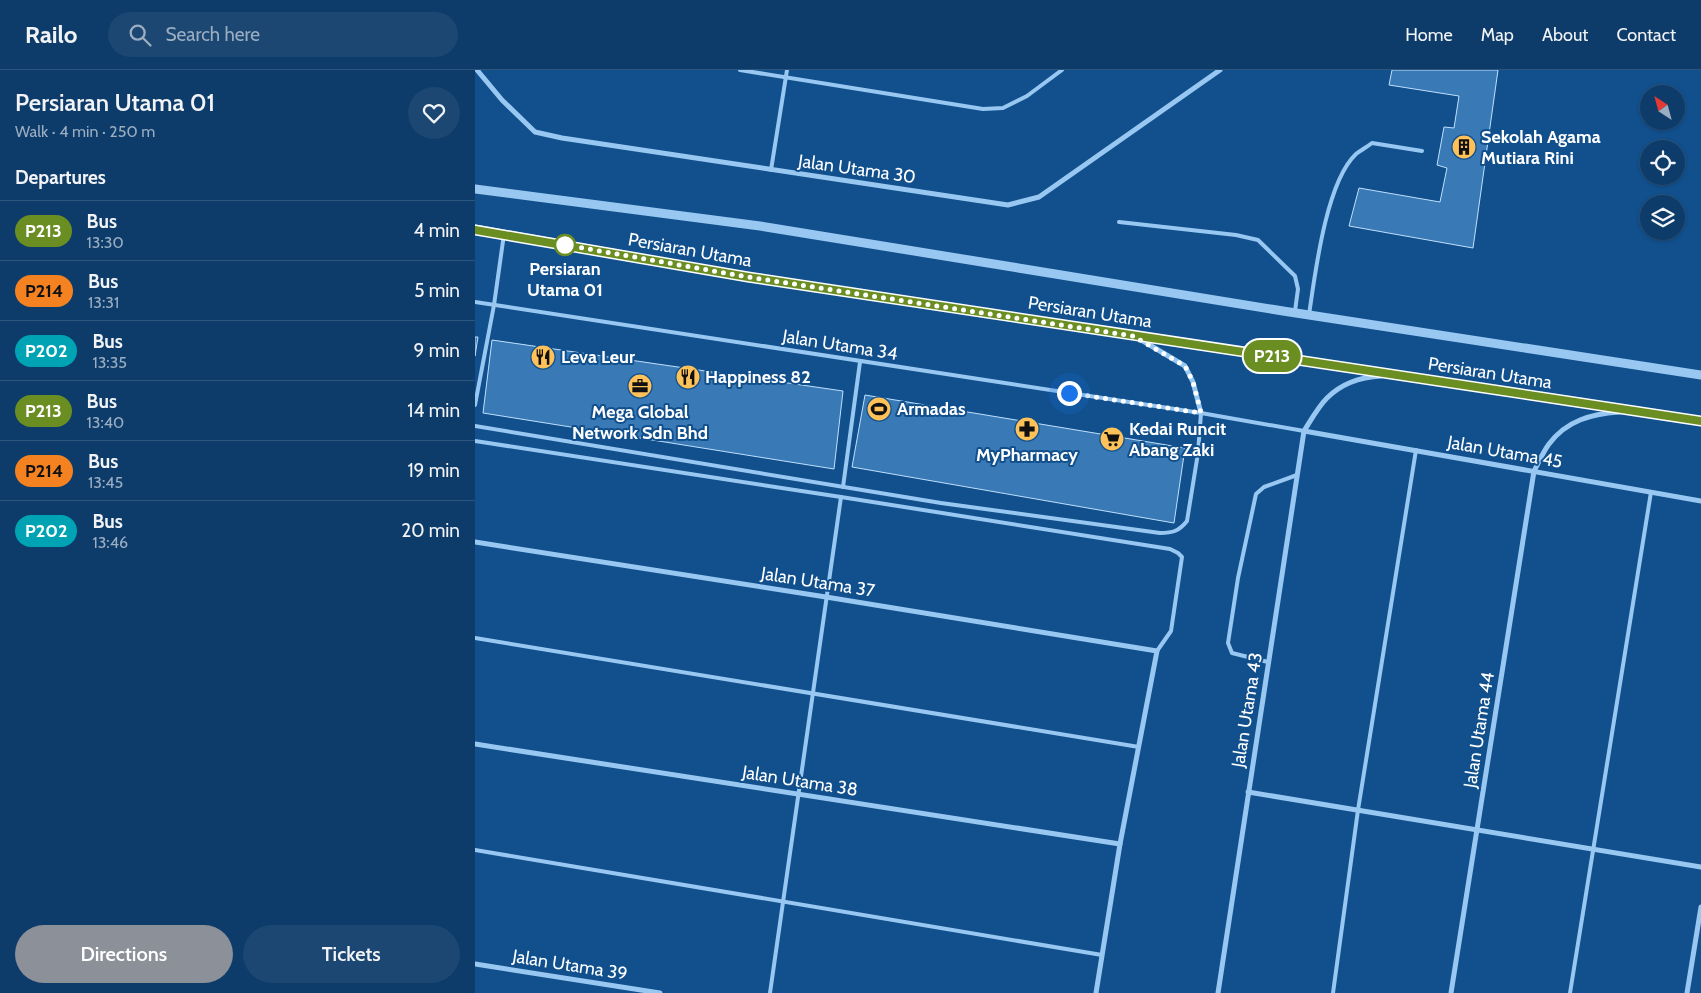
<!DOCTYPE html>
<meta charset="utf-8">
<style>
:root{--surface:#0d3c6a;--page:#1b4772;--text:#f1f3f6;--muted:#9aadc1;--line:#2d567e;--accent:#8c9099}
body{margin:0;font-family:Cabin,sans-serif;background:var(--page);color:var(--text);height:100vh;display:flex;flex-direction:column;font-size:19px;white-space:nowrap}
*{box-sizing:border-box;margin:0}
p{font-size:16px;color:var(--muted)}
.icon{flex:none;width:28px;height:28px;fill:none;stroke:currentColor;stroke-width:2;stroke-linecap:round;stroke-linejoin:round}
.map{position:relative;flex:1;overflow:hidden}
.details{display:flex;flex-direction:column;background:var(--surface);width:475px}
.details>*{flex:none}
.badge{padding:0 10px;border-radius:16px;font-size:18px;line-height:32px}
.needle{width:32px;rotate:324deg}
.controls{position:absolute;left:1165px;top:15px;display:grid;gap:10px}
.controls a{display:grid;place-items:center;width:45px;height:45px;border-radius:50%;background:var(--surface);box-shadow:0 1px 4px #0004,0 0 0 1px var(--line);font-size:25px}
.you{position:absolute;width:25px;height:25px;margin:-12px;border:4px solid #fff;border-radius:50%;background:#1a73e8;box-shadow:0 0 0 8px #1a73e833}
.map>.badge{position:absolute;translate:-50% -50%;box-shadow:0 0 0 2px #fff}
h2{padding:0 15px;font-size:19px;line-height:45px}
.round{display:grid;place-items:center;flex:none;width:52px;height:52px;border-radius:26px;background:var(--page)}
.head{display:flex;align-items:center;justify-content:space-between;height:85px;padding:0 15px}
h1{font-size:24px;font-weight:600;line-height:38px}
.cta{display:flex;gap:10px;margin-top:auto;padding:10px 15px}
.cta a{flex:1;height:58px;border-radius:30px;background:var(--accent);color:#fff;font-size:20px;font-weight:600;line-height:58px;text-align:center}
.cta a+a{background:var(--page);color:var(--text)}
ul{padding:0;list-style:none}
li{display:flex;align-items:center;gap:15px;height:60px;padding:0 15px;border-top:1px solid var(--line)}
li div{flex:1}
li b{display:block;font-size:19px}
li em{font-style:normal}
li .badge{min-width:55px;font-weight:700;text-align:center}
header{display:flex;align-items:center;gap:30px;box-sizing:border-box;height:70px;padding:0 25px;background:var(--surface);border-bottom:1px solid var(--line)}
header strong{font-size:24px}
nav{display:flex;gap:28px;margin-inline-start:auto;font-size:18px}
.search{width:350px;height:45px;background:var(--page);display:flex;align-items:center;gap:12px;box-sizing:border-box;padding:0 18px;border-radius:28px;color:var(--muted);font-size:19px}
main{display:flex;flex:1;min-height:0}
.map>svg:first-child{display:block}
.building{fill:#397ab6;stroke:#bfe0fd}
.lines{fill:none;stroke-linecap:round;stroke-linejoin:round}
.service{stroke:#98c8f2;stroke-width:4}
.minor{stroke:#98c8f2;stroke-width:5}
.tertiary{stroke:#98c8f2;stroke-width:9}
.line-casing{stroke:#fff;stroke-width:11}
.line{stroke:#6b8e23;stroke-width:8}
.walk{stroke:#fff;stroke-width:5;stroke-dasharray:0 9}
.stop-dot{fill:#fff;stroke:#6b8e23;stroke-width:2.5}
.labels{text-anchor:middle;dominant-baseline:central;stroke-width:4;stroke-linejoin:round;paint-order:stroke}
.poi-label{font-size:18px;font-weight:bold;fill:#fff;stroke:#11508d;text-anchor:start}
.street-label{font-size:18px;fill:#fff;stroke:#11508d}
.stop-label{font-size:18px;font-weight:bold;fill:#fff;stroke:#11508d}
</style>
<header>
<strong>Railo</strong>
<div class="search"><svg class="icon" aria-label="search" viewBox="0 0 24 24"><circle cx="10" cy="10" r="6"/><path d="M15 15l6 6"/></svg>Search here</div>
<nav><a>Home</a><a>Map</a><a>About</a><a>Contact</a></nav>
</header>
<main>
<section class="details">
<div class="head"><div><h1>Persiaran Utama 01</h1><p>Walk · 4 min · 250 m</p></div><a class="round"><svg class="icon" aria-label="heart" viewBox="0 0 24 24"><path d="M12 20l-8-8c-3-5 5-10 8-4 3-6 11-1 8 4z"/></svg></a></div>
<h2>Departures</h2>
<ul>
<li><span class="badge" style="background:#6b8e23;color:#fff">P213</span><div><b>Bus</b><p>13:30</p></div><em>4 min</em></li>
<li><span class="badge" style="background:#f58220;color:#111">P214</span><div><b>Bus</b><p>13:31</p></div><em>5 min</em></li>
<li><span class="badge" style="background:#00a3b4;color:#fff">P202</span><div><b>Bus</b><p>13:35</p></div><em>9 min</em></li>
<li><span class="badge" style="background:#6b8e23;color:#fff">P213</span><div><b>Bus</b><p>13:40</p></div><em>14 min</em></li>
<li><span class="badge" style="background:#f58220;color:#111">P214</span><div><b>Bus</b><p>13:45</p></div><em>19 min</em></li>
<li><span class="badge" style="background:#00a3b4;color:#fff">P202</span><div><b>Bus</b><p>13:46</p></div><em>20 min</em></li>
</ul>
<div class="cta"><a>Directions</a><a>Tickets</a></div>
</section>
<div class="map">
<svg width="1226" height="923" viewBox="0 0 1226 923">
<rect width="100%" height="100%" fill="#11508d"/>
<g class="building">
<path d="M917 0H1023L998 178 874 156 884 118 965 132 972 98 962 95 969 57 979 58 984 26 914 15Z"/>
<path d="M0 267H3L0 286Z"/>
<path d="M17 270 368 321 359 399 8 343Z"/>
<path d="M390 325 710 378 699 453 377 397Z"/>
</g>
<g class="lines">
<g class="service">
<path d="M265 0 508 39 528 38 552 26 587 0"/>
<path d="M296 100 312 0"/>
<path d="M644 152 761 165 783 170 820 206 823 219 820 241"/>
<path d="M0 232 726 343 829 361"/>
<path d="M834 245C840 204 851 112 881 84 886 80 892 77 897 73L947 81"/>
<path d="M0 335 19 235 29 164"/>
<path d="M0 356 466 433 685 463C698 463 704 461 712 451L723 383 726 343"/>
<path d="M0 371 366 427 695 479 703 483 707 487 696 561 682 581"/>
<path d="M368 417 385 292"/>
<path d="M0 568 664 677"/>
<path d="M793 592 757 583 753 573 763 508 781 424 789 417 822 405"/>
<path d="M0 780 627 885"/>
<path d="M295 923 366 427"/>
<path d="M858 923 883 740 941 380"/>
<path d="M1095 923 1176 422"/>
</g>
<g class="minor">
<path d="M2 0 27 30 60 62 87 68 533 135 564 127 745 0"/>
<path d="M663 268 710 296 718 312 726 343"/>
<path d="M829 361 1226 431"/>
<path d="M0 472 351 527 682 581 645 774 621 923"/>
<path d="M0 674 645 774"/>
<path d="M773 722 1226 797"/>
<path d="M0 894 185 923"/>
<path d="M743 923 829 361C836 350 843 337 852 328 867 313 887 307 906 306"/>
<path d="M976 923 1059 401C1064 392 1068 382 1074 374 1092 350 1117 344 1144 342"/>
<path d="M1212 923 1226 837"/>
</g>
<g class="tertiary">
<path d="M0 119 285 156 808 241 1226 305"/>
<path d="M0 159 273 207 1226 351"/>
</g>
</g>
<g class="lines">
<defs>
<path id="line" d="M0 160 273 207 1226 351"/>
</defs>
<use href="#line" class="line-casing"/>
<use href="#line" class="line"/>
<path class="walk" d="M90 175 85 174 273 207 658 266 710 296 718 312 726 343 594 323"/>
</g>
<defs>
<symbol id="building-disc" viewBox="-11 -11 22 22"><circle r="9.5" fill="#ffc259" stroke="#11508d"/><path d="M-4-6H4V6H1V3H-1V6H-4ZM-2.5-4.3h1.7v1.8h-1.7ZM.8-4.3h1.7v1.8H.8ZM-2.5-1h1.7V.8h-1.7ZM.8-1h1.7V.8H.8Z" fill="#111"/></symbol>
<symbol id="restaurant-disc" viewBox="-11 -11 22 22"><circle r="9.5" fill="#ffc259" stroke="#11508d"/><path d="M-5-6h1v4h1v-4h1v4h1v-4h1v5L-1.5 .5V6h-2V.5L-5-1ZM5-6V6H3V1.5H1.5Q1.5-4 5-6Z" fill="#111"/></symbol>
<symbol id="office-disc" viewBox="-11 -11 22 22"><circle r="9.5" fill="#ffc259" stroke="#11508d"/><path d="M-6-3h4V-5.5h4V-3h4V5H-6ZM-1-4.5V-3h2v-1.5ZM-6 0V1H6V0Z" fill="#111"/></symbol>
<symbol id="stadium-disc" viewBox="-11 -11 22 22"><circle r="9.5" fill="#ffc259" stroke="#11508d"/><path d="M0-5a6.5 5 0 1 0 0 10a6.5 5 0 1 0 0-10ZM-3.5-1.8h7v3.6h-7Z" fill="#111"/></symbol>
<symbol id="pharmacy-disc" viewBox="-11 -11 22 22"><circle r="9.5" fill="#ffc259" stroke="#11508d"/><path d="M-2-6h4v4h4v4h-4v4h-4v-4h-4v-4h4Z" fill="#111"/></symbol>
<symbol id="supermarket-disc" viewBox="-11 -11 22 22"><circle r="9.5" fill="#ffc259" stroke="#11508d"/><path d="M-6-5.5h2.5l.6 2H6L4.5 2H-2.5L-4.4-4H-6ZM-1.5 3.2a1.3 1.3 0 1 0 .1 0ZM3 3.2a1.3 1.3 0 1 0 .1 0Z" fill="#111"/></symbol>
</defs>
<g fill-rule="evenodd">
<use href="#building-disc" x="975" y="63" width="28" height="28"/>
<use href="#restaurant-disc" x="54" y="273" width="28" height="28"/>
<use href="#restaurant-disc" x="199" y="293" width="28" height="28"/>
<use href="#office-disc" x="151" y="302" width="28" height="28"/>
<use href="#stadium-disc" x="390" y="325" width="28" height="28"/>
<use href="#pharmacy-disc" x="538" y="345" width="28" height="28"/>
<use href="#supermarket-disc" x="623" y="355" width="28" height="28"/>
</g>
<circle class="stop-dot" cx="90" cy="175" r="10"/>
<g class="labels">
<g class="poi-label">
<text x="1006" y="67">Sekolah Agama<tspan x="1006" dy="21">Mutiara Rini</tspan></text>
<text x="86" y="287">Leva Leur</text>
<text x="230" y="307">Happiness 82</text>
<text x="422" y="339">Armadas</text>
<text x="165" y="342" text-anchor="middle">Mega Global<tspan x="165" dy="21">Network Sdn Bhd</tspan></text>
<text x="654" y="359">Kedai Runcit<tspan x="654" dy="21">Abang Zaki</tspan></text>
<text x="552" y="385" text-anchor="middle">MyPharmacy</text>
</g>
<g class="street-label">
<text transform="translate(382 99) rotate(8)">Jalan Utama 30</text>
<text transform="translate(215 180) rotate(10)">Persiaran Utama</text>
<text transform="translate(615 242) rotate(9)">Persiaran Utama</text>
<text transform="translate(365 275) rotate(9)">Jalan Utama 34</text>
<text transform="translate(1015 303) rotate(9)">Persiaran Utama</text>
<text transform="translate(1030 382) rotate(10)">Jalan Utama 45</text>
<text transform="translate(343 512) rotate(9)">Jalan Utama 37</text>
<text transform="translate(772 640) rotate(-81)">Jalan Utama 43</text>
<text transform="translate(1004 660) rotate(-81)">Jalan Utama 44</text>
<text transform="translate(325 711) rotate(9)">Jalan Utama 38</text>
<text transform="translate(95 895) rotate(9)">Jalan Utama 39</text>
</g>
<g class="stop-label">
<text x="90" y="199">Persiaran<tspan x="90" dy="21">Utama 01</tspan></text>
</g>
</g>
</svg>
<div class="controls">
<a><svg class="needle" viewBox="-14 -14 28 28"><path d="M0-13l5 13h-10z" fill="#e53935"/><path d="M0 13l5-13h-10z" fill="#9aadc1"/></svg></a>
<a><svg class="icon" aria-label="locate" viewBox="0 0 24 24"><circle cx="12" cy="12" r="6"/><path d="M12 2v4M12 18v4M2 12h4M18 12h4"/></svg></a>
<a><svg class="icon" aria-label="layers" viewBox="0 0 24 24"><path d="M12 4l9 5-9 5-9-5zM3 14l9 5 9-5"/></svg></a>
</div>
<div class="you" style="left:594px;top:323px"></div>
<b class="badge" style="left:797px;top:286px;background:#6b8e23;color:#fff">P213</b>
</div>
</main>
